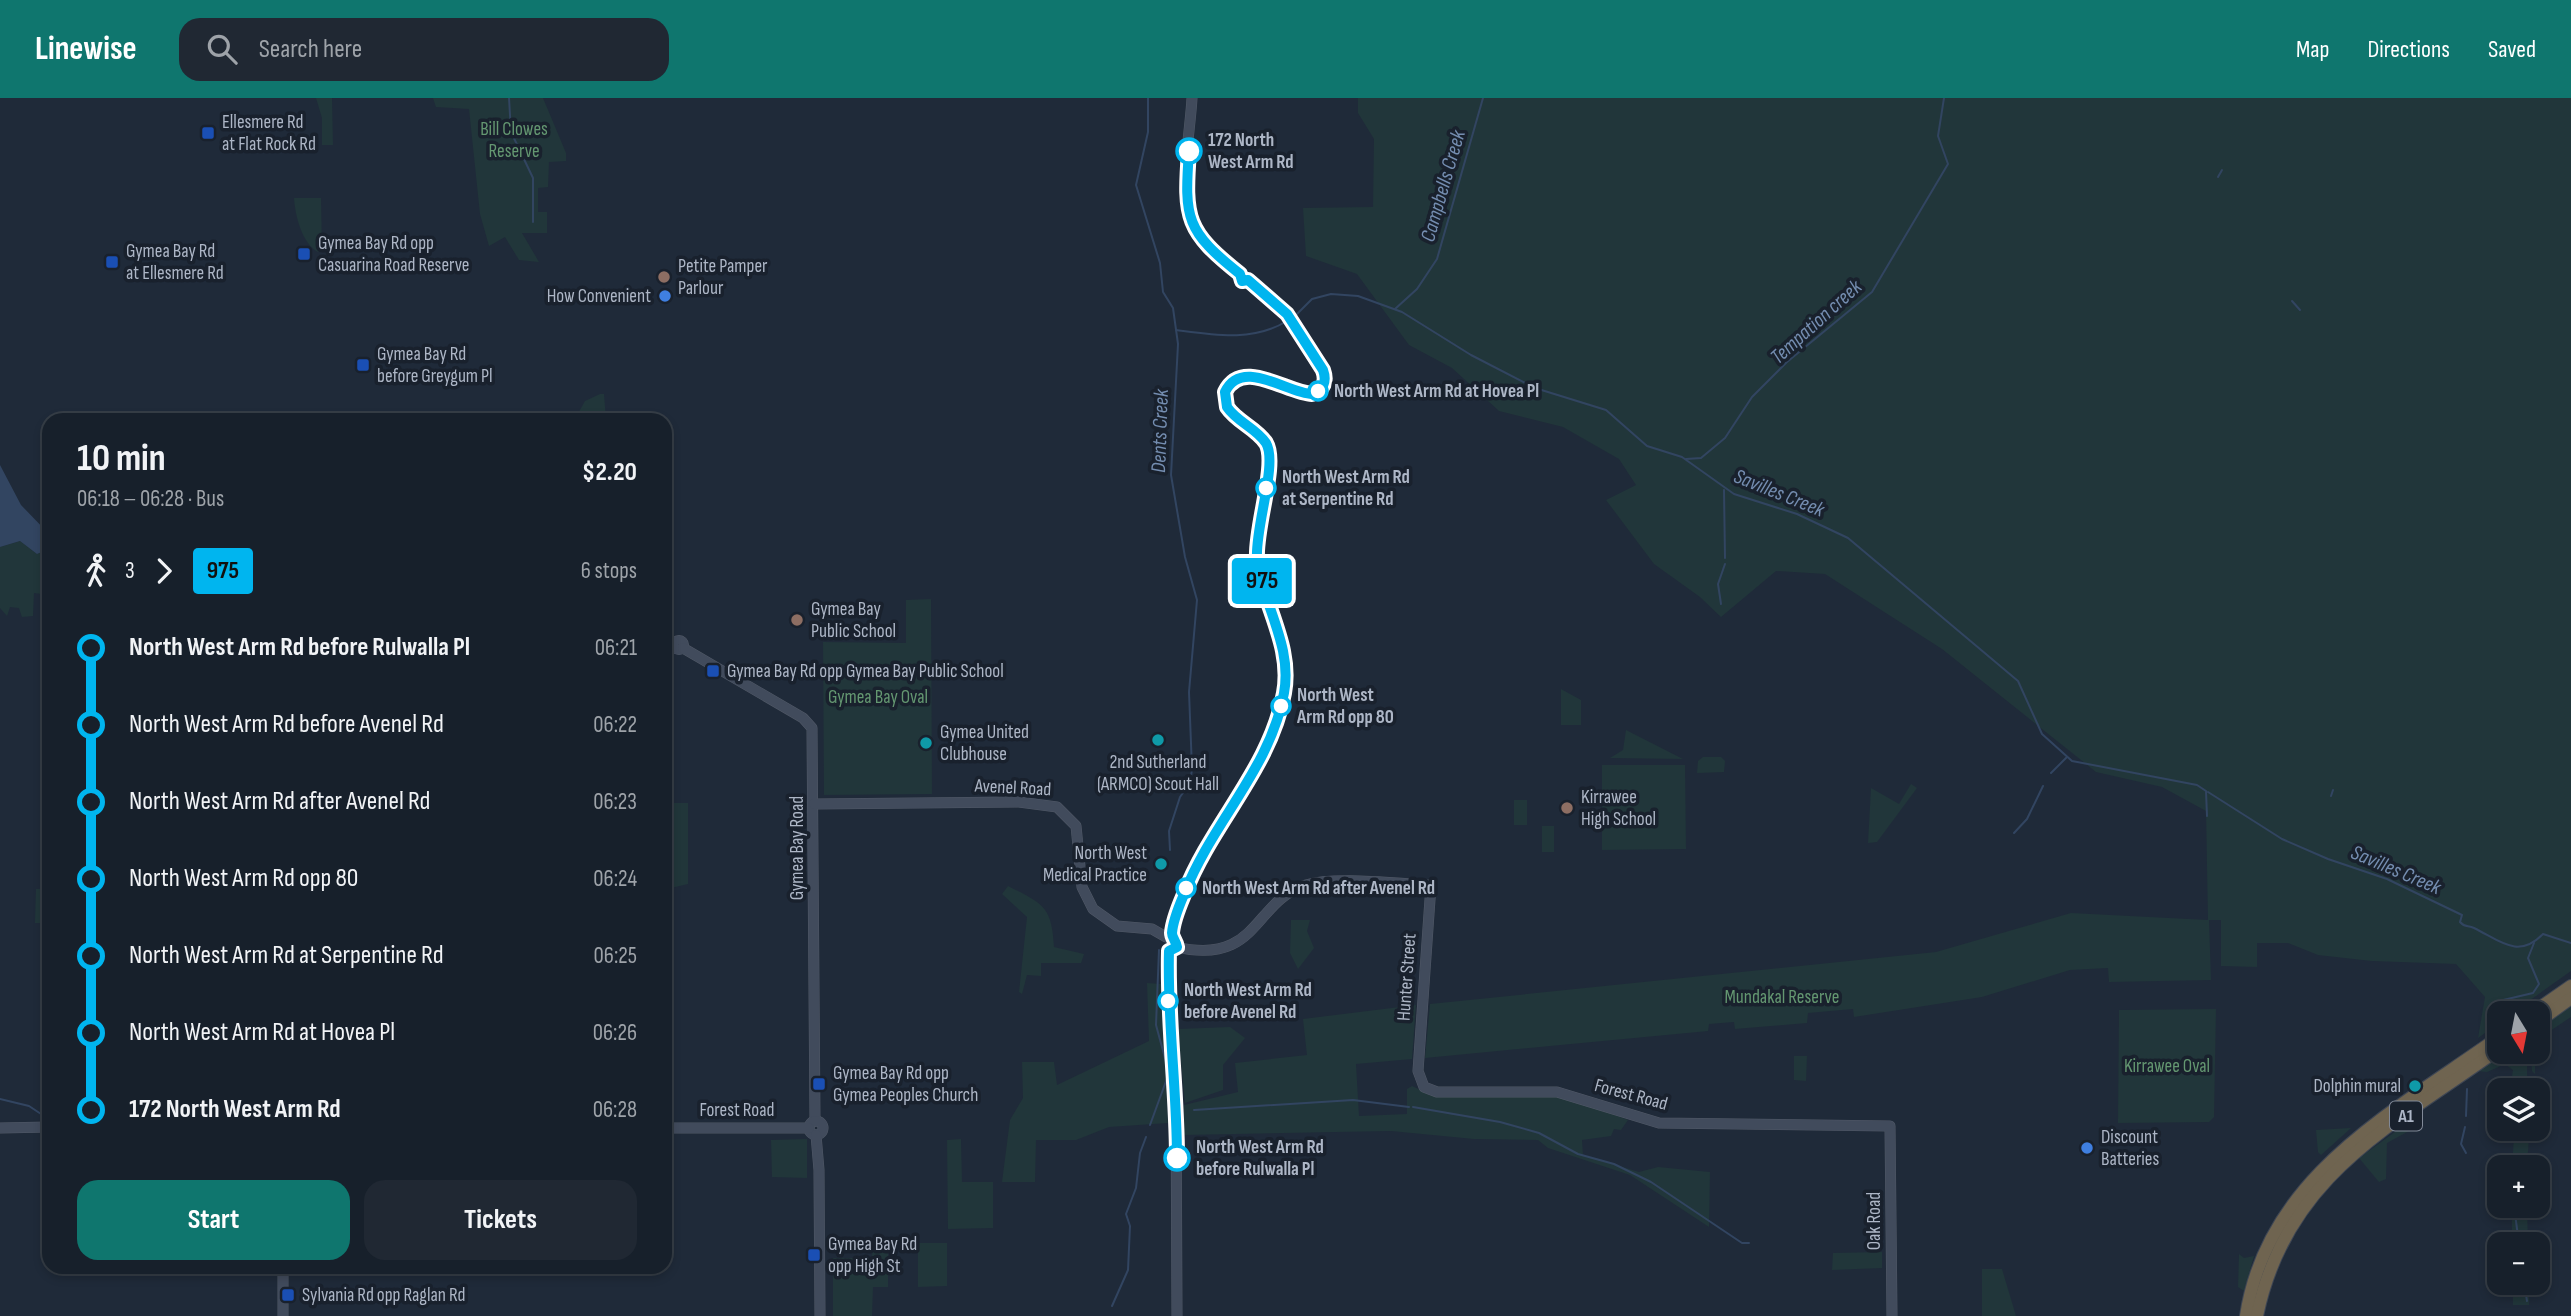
<!DOCTYPE html>
<meta charset="utf-8">
<style>
:root{--surface:#17202b;--page:#202833;--text:#f1f3f6;--muted:#9ea3a9;--line:#363e47;--accent:#0f766e}
body{margin:0;font-family:"Sofia Sans Condensed",sans-serif;background:var(--page);color:var(--text);height:100vh;display:flex;flex-direction:column;font-size:26px;white-space:nowrap}
*{box-sizing:border-box;margin:0}
p{font-size:23px;color:var(--muted)}
.icon{flex:none;width:38px;height:38px;fill:none;stroke:currentColor;stroke-width:2;stroke-linecap:round;stroke-linejoin:round}
.map{position:relative;flex:1;overflow:hidden}
.side{position:absolute;left:42px;top:315px;width:630px;height:861px;display:flex;flex-direction:column;background:var(--surface);border-radius:21px;box-shadow:0 4px 10px #0003,0 0 0 2px var(--line)}
.side>*{flex:none}
.badge{padding:0 14px;border-radius:5px;font-size:24px;line-height:46px}
.needle{width:46px;rotate:170deg}
.controls{position:absolute;left:2487px;top:903px;display:grid;gap:14px}
.controls a{display:grid;place-items:center;width:63px;height:63px;border-radius:14px;background:var(--surface);box-shadow:0 4px 10px #0003,0 0 0 2px var(--line);font-size:35px}
.map>.badge{position:absolute;translate:-50% -50%;box-shadow:0 0 0 4px #fff}
.legs{display:flex;align-items:center;gap:10px;height:77px;padding:0 35px;font-size:23px}
.legs p{margin-inline-start:auto}
.overview{display:flex;align-items:center;justify-content:space-between;height:119px;padding:0 35px}
h1{font-size:38px;font-weight:700;line-height:52px}
.primary-button{display:flex;gap:14px;margin-top:auto;padding:14px 35px}
.primary-button a{flex:1;height:80px;border-radius:21px;background:var(--accent);color:#fff;font-size:28px;font-weight:700;line-height:80px;text-align:center}
.primary-button a+a{background:var(--page);color:var(--text)}
ul{padding:0 35px;list-style:none}
li{display:flex;align-items:center;gap:24px;height:77px;font-size:26px}
li i{display:grid;place-items:center;width:10px;height:100%;margin:0 9px;background:currentColor}
li i::after{content:'';width:18px;height:18px;margin:-9px;border:5px solid;border-radius:50%;background:var(--surface)}
li p{margin-inline-start:auto}
li:first-child i{background:linear-gradient(#0000 50%,currentColor 0)}
li:last-child i{background:linear-gradient(currentColor 50%,#0000 0)}
header{display:flex;align-items:center;gap:42px;box-sizing:border-box;height:98px;padding:0 35px;background:var(--accent);color:#fff}
header strong{font-size:33px}
nav{display:flex;gap:38px;margin-inline-start:auto;font-size:24px}
.search{width:490px;height:63px;background:var(--page);display:flex;align-items:center;gap:18px;box-sizing:border-box;padding:0 24px;border-radius:21px;color:var(--muted);font-size:26px}
.map>svg:first-child{display:block}
.green{fill:#21363a}
.water{fill:#324561}
.lines{fill:none;stroke-linecap:round;stroke-linejoin:round}
.stream{stroke:#324561;stroke-width:2}
.secondary-casing{stroke:#515967;stroke-width:11}
.highway-casing{stroke:#3e4654;stroke-width:14}
.secondary{stroke:#414b5c;stroke-width:10}
.highway{stroke:#6f6450;stroke-width:12}
.line-1-casing{stroke:#fff;stroke-width:16}
.line-1{stroke:#00b5ef;stroke-width:10}
.transit-dot{fill:#1a4fb4;stroke:#19212d;stroke-width:2.5}
.stop-1-dot{fill:#fff;stroke:#00b5ef;stroke-width:3.5}
.education-dot{fill:#8d6e63;stroke:#19212d;stroke-width:2.5}
.shop-dot{fill:#3f7fe0;stroke:#19212d;stroke-width:2.5}
.culture-dot{fill:#0f9aa8;stroke:#19212d;stroke-width:2.5}
.labels{text-anchor:middle;dominant-baseline:central;stroke-width:7;stroke-linejoin:round;paint-order:stroke}
.shield{fill:#19212d;stroke:#818998;stroke-width:2}
.shield-label{font-size:18px;font-weight:bold;fill:#adb6c6}
.poi-label{font-size:19px;fill:#adb6c6;stroke:#19212d;text-anchor:start}
.park-label{font-size:19px;fill:#649771;stroke:#19212d}
.stop-label{font-size:19px;font-weight:bold;fill:#adb6c6;stroke:#19212d;text-anchor:start}
.street-label{font-size:19px;fill:#adb6c6;stroke:#19212d}
.water-label{font-size:21px;font-style:italic;fill:#748db0;stroke:#19212d}
</style>
<header>
<strong>Linewise</strong>
<div class="search"><svg class="icon" aria-label="search" viewBox="0 0 24 24"><circle cx="10" cy="10" r="6"/><path d="M15 15l6 6"/></svg>Search here</div>
<nav><a>Map</a><a>Directions</a><a>Saved</a></nav>
</header>
<div class="map">
<svg width="2571" height="1218" viewBox="0 0 2571 1218">
<rect width="100%" height="100%" fill="#1f2a39"/>
<g class="green">
<path d="M316 0H332L333 47H322V20Z"/>
<path d="M433 0H543L566 55V63L549 64 548 89 538 90V114H547V135H522L539 164 519 162 505 139 489 148 480 116 469 11 436 9Z"/>
<path d="M1358 0H2571V873L2512 915H2499V925L2478 940 2485 899 2456 866 2372 863 2318 857 2288 845H2257V869L2221 868V822H2209L2211 882 2109 884 2108 870 2070 872 1982 899 1854 919 1853 911 1808 915 1807 925 1735 931 1734 924 1709 926 1708 933 1425 960 1430 906 1936 854 2071 815 2208 822 2206 713 2162 689 2096 674 1942 551 1825 476 1776 473 1721 519 1700 499 1654 466 1606 402 1636 387 1619 361 1563 329 1499 313 1452 270 1409 247 1357 176 1306 158 1303 110 1373 109 1374 41 1358 15Z"/>
<path d="M294 100H321L322 151 318 154C302 146 295 117 294 100Z"/>
<path d="M600 296H604L606 321 632 322H584L576 319 585 303Z"/>
<path d="M20 443 37 456 49 451V497L34 495 33 518 22 519 19 510 10 509 7 518 0 510V449Z"/>
<path d="M931 501 932 696 824 697 823 544 906 545V502Z"/>
<path d="M1561 591 1581 602V627H1561Z"/>
<path d="M1626 632 1683 661 1610 660 1623 652Z"/>
<path d="M1703 659H1721L1725 663 1724 674 1697 675 1698 663Z"/>
<path d="M1602 667H1685L1686 751 1602 752Z"/>
<path d="M1911 686 1917 690 1877 744 1868 745 1871 690 1899 706Z"/>
<rect x="1514" y="702" width="13" height="25"/>
<path d="M671 705H688V786L671 790V757H665V752L671 751Z"/>
<rect x="1542" y="728" width="12" height="26"/>
<path d="M1008 788C1043 806 1052 808 1054 849L1084 856 1081 865H1041V878L1027 877 1022 896 1019 894 1027 819 1002 796Z"/>
<path d="M36 791H49V825H35Z"/>
<path d="M1291 822H1310L1307 833 1314 850 1298 871 1290 855Z"/>
<path d="M1147 885 1161 886 1168 1025 1109 1029 1076 1042H1036L1035 1084H1002L1010 1022 1023 1000 1022 964H1054L1057 987 1149 943Z"/>
<path d="M2571 906V919L2538 941V929Z"/>
<path d="M1416 907 1412 961 1356 966 1359 1018 1407 1016V991L1412 988 1429 996 1557 995 1628 1022 1621 1032 1614 1031 1611 1038 1582 1042 1583 1057 1639 1074 1658 1069 1710 1074 1709 1129 1630 1077 1548 1050 1538 1042 1474 1041 1391 1033 1184 1037V1007L1238 994 1235 965 1307 957 1303 921Z"/>
<path d="M2216 911 2214 1019 2209 1024 2118 1025 2119 912Z"/>
<path d="M1230 929 1245 940 1223 967V992L1185 1005 1178 931Z"/>
<path d="M2503 954H2535V976L2532 973 2531 960 2527 964V992H2510L2513 972 2505 966 2487 974 2477 973Z"/>
<path d="M1794 958H1807L1806 983 1794 982Z"/>
<path d="M2406 1026 2418 1028 2387 1045 2386 1081 2379 1084 2359 1060Z"/>
<path d="M2351 1030 2321 1057 2318 1054 2316 1032Z"/>
<path d="M2529 1038 2527 1069H2512L2514 1039Z"/>
<path d="M807 1041V1080L772 1079 771 1042Z"/>
<path d="M961 1041 962 1084H993V1130L948 1131 947 1042Z"/>
<path d="M2512 1108H2527L2528 1146H2512Z"/>
<path d="M873 1145H888V1189H873L872 1218H833V1160H872Z"/>
<path d="M918 1145H947V1188L918 1189Z"/>
<path d="M1882 1154V1170L1832 1172 1833 1155Z"/>
<path d="M2239 1156 2244 1160 2254 1158 2244 1193 2238 1189Z"/>
<path d="M1982 1171H2002L2016 1218H1982Z"/>
<rect x="2513" y="1185" width="16" height="22"/>
</g>
<path class="water" d="M0 367 21 407 49 436V451L37 456 20 443 0 449Z"/>
<g class="lines">
<g class="stream">
<path d="M509 0 511 34 533 80V124"/>
<path d="M1148 0V34L1136 87 1160 165 1163 194 1173 210 1178 246 1171 377 1185 459 1197 502 1189 594 1192 671 1190 685 1180 699 1169 733 1170 752"/>
<path d="M2218 79 2222 72"/>
<path d="M2292 203 2300 212"/>
<path d="M1395 211 1417 191 1437 161 1483 0"/>
<path d="M1295 218 1312 201 1331 196 1358 198 1402 214 1471 257 1535 290 1606 312 1647 348 1682 359 1734 396 1797 416 1848 440 2018 583 2042 636 2072 663 2197 687 2206 693 2207 718"/>
<path d="M1176 232C1214 237 1253 244 1287 223"/>
<path d="M1686 361 1701 360 1725 340 1752 299 1787 264 1872 194 1948 66 1938 38 1944 0"/>
<path d="M1724 392 1725 460"/>
<path d="M1721 506 1718 486 1725 466"/>
<path d="M2051 675 2067 659"/>
<path d="M2208 694 2282 741 2328 761 2387 781 2462 817 2460 824C2465 830 2468 827 2474 830 2499 842 2518 862 2543 836L2571 845"/>
<path d="M2331 698 2333 692"/>
<path d="M2014 735 2027 721 2043 688"/>
<path d="M2491 917 2499 903 2533 895 2539 886 2528 860 2534 845"/>
<path d="M0 1001 29 1008 44 1018"/>
<path d="M1413 1009 1500 1024 1539 1035 1578 1056 1614 1066 1651 1084 1742 1145H1749"/>
<path d="M1194 1012 1353 1002 1409 1009"/>
<path d="M2466 1018 2467 991"/>
<path d="M1150 1027 1169 975 1156 927 1159 852"/>
<path d="M2465 1029 2461 1046 2466 1055"/>
<path d="M2514 1108 2519 1146"/>
<path d="M2524 1185 2527 1203"/>
<path d="M1112 1208 1128 1172 1130 1128 1126 1116 1136 1090 1140 1055 1146 1039"/>
</g>
<defs>
<g id="secondary">
<path d="M1192 0C1190 40 1175 106 1199 140 1209 155 1226 165 1240 176"/>
<circle cx="679" cy="547" r="4.5"/>
<path d="M683 550 803 620 812 630 815 1023"/>
<path d="M814 706 1019 704 1057 709 1076 728 1082 789 1093 811 1117 828 1152 831 1166 839"/>
<path d="M1172 838C1176 816 1183 793 1193 773 1224 711 1292 641 1285 567 1282 526 1258 490 1256 448 1255 418 1276 384 1269 354 1264 332 1203 309 1231 285 1253 266 1288 295 1312 296L1322 289 1325 281 1287 216 1248 182"/>
<path d="M1176 849C1259 868 1253 803 1306 787 1336 778 1398 786 1431 787L1418 973 1424 989 1437 994H1557L1659 1025 1890 1028 1892 1218"/>
<path d="M1169 853V909L1176 996 1177 1218"/>
<circle cx="816" cy="1030" r="7"/>
<path d="M0 1030 49 1029"/>
<path d="M665 1030H809"/>
<path d="M816 1037 819 1072 820 1218"/>
<path d="M283 1169V1218"/>
</g>
<g id="highway">
<path d="M2532 915 2571 888"/>
<path d="M2538 924 2571 900"/>
<path d="M2246 1218C2267 1078 2394 1014 2499 939"/>
<path d="M2257 1218C2286 1077 2392 1028 2499 951"/>
</g>
</defs>
<use href="#secondary" class="secondary-casing"/>
<use href="#highway" class="highway-casing"/>
<use href="#secondary" class="secondary"/>
<use href="#highway" class="highway"/>
</g>
<g class="lines">
<defs>
<path id="line-1" d="M1177 1060C1177 991 1167 922 1169 853L1177 849C1176 843 1172 840 1172 835 1173 821 1180 806 1185 794 1212 725 1271 669 1284 595 1293 547 1262 506 1257 460 1255 429 1278 365 1266 345 1256 330 1237 324 1227 309L1225 294C1242 259 1287 295 1312 296 1324 292 1327 283 1323 272L1287 216 1248 182 1242 183 1240 176C1186 133 1184 121 1189 53"/>
</defs>
<use href="#line-1" class="line-1-casing"/>
<use href="#line-1" class="line-1"/>
</g>
<g class="transit-dot">
<rect x="201" y="28" width="14" height="14" rx="3.5"/>
<rect x="297" y="149" width="14" height="14" rx="3.5"/>
<rect x="105" y="157" width="14" height="14" rx="3.5"/>
<rect x="356" y="260" width="14" height="14" rx="3.5"/>
<rect x="706" y="566" width="14" height="14" rx="3.5"/>
<rect x="812" y="979" width="14" height="14" rx="3.5"/>
<rect x="807" y="1150" width="14" height="14" rx="3.5"/>
<rect x="281" y="1190" width="14" height="14" rx="3.5"/>
</g>
<g class="stop-1-dot">
<circle cx="1189" cy="53" r="12"/>
<circle cx="1318" cy="293" r="9"/>
<circle cx="1266" cy="390" r="9"/>
<circle cx="1281" cy="608" r="9"/>
<circle cx="1186" cy="790" r="9"/>
<circle cx="1168" cy="903" r="9"/>
<circle cx="1177" cy="1060" r="12"/>
</g>
<g class="education-dot">
<circle cx="664" cy="179" r="7"/>
<circle cx="797" cy="522" r="7"/>
<circle cx="1567" cy="710" r="7"/>
</g>
<g class="shop-dot">
<circle cx="665" cy="198" r="7"/>
<circle cx="2087" cy="1050" r="7"/>
</g>
<g class="culture-dot">
<circle cx="1158" cy="642" r="7"/>
<circle cx="926" cy="645" r="7"/>
<circle cx="1161" cy="766" r="7"/>
<circle cx="2415" cy="988" r="7"/>
</g>
<g class="labels">
<rect class="shield" x="2390" y="1003.5" width="32" height="29" rx="5"/>
<g class="shield-label">
<text x="2406" y="1018">A1</text>
</g>
<g class="poi-label">
<text x="222" y="24">Ellesmere Rd<tspan x="222" dy="22">at Flat Rock Rd</tspan></text>
<text x="318" y="145">Gymea Bay Rd opp<tspan x="318" dy="22">Casuarina Road Reserve</tspan></text>
<text x="126" y="153">Gymea Bay Rd<tspan x="126" dy="22">at Ellesmere Rd</tspan></text>
<text x="678" y="168">Petite Pamper<tspan x="678" dy="22">Parlour</tspan></text>
<text x="651" y="198" text-anchor="end">How Convenient</text>
<text x="377" y="256">Gymea Bay Rd<tspan x="377" dy="22">before Greygum Pl</tspan></text>
<text x="811" y="511">Gymea Bay<tspan x="811" dy="22">Public School</tspan></text>
<text x="727" y="573">Gymea Bay Rd opp Gymea Bay Public School</text>
<text x="940" y="634">Gymea United<tspan x="940" dy="22">Clubhouse</tspan></text>
<text x="1158" y="664" text-anchor="middle">2nd Sutherland<tspan x="1158" dy="22">(ARMCO) Scout Hall</tspan></text>
<text x="1581" y="699">Kirrawee<tspan x="1581" dy="22">High School</tspan></text>
<text x="1147" y="755" text-anchor="end">North West<tspan x="1147" dy="22">Medical Practice</tspan></text>
<text x="833" y="975">Gymea Bay Rd opp<tspan x="833" dy="22">Gymea Peoples Church</tspan></text>
<text x="2401" y="988" text-anchor="end">Dolphin mural</text>
<text x="2101" y="1039">Discount<tspan x="2101" dy="22">Batteries</tspan></text>
<text x="828" y="1146">Gymea Bay Rd<tspan x="828" dy="22">opp High St</tspan></text>
<text x="302" y="1197">Sylvania Rd opp Raglan Rd</text>
</g>
<g class="park-label">
<text x="514" y="31">Bill Clowes<tspan x="514" dy="22">Reserve</tspan></text>
<text x="878" y="599">Gymea Bay Oval</text>
<text x="1782" y="899">Mundakal Reserve</text>
<text x="2167" y="968">Kirrawee Oval</text>
</g>
<g class="stop-label">
<text x="1208" y="42">172 North<tspan x="1208" dy="22">West Arm Rd</tspan></text>
<text x="1334" y="293">North West Arm Rd at Hovea Pl</text>
<text x="1282" y="379">North West Arm Rd<tspan x="1282" dy="22">at Serpentine Rd</tspan></text>
<text x="1297" y="597">North West<tspan x="1297" dy="22">Arm Rd opp 80</tspan></text>
<text x="1202" y="790">North West Arm Rd after Avenel Rd</text>
<text x="1184" y="892">North West Arm Rd<tspan x="1184" dy="22">before Avenel Rd</tspan></text>
<text x="1196" y="1049">North West Arm Rd<tspan x="1196" dy="22">before Rulwalla Pl</tspan></text>
</g>
<g class="street-label">
<text transform="translate(1013 690) rotate(3)">Avenel Road</text>
<text transform="translate(797 750) rotate(-90)">Gymea Bay Road</text>
<text transform="translate(1407 879) rotate(-86)">Hunter Street</text>
<text transform="translate(1631 997) rotate(15)">Forest Road</text>
<text x="737" y="1012">Forest Road</text>
<text transform="translate(1874 1123) rotate(-90)">Oak Road</text>
</g>
<g class="water-label">
<text transform="translate(1443 88) rotate(-74)">Campbells Creek</text>
<text transform="translate(1816 224) rotate(-42)">Tempation creek</text>
<text transform="translate(1160 333) rotate(-88)">Dents Creek</text>
<text transform="translate(1779 395) rotate(22)">Savilles Creek</text>
<text transform="translate(2396 772) rotate(23)">Savilles Creek</text>
</g>
</g>
</svg>
<div class="controls">
<a><svg class="needle" viewBox="-14 -14 28 28"><path d="M0-13l5 13h-10z" fill="#e53935"/><path d="M0 13l5-13h-10z" fill="#9ea3a9"/></svg></a>
<a><svg class="icon" aria-label="layers" viewBox="0 0 24 24"><path d="M12 4l9 5-9 5-9-5zM3 14l9 5 9-5"/></svg></a>
<a>+</a>
<a>−</a>
</div>
<b class="badge" style="left:1262px;top:483px;background:#00b5ef;color:#111">975</b>
<section class="side">
<div class="overview"><div><h1>10 min</h1><p>06:18 – 06:28 · Bus</p></div><b>$2.20</b></div>
<div class="legs"><svg class="icon" aria-label="walk" viewBox="0 0 24 24"><circle cx="13" cy="4" r="2"/><path d="M13 8l-2 6 4 7M11 14l-3 7M7 12l3-4h3l4 4"/></svg>3<svg class="icon" aria-label="forward" viewBox="0 0 24 24"><path d="M9 5l7 7-7 7"/></svg><b class="badge" style="background:#00b5ef;color:#111">975</b><p>6 stops</p></div>
<ul>
<li><i style="color:#00b5ef"></i><b>North West Arm Rd before Rulwalla Pl</b><p>06:21</p></li>
<li><i style="color:#00b5ef"></i><span>North West Arm Rd before Avenel Rd</span><p>06:22</p></li>
<li><i style="color:#00b5ef"></i><span>North West Arm Rd after Avenel Rd</span><p>06:23</p></li>
<li><i style="color:#00b5ef"></i><span>North West Arm Rd opp 80</span><p>06:24</p></li>
<li><i style="color:#00b5ef"></i><span>North West Arm Rd at Serpentine Rd</span><p>06:25</p></li>
<li><i style="color:#00b5ef"></i><span>North West Arm Rd at Hovea Pl</span><p>06:26</p></li>
<li><i style="color:#00b5ef"></i><b>172 North West Arm Rd</b><p>06:28</p></li>
</ul>
<div class="primary-button"><a>Start</a><a>Tickets</a></div>
</section>
</div>
